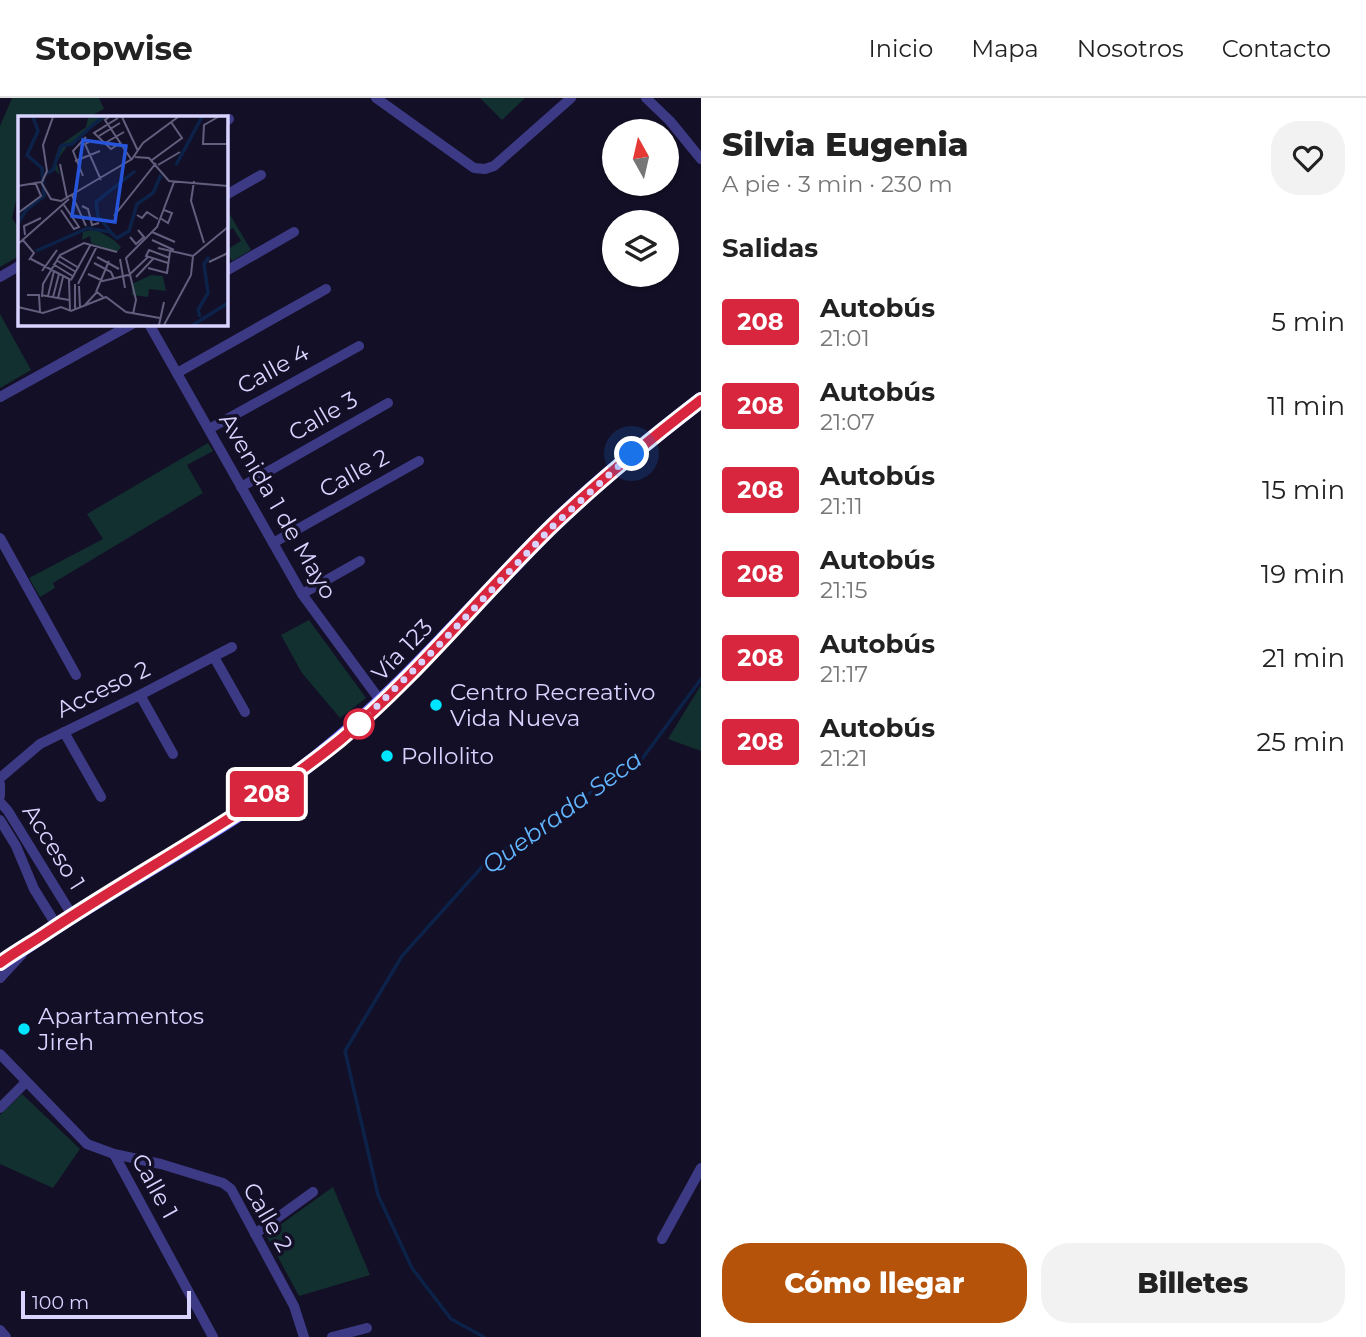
<!DOCTYPE html>
<html lang="es">
<meta charset="utf-8">
<style>
:root{--surface:#fff;--page:#f2f2f2;--text:#222;--muted:#767676;--line:#e0e0e0;--accent:#b45309}
body{margin:0;font-family:Montserrat,sans-serif;background:var(--page);color:var(--text);height:100vh;display:flex;flex-direction:column;font-size:26px;white-space:nowrap}
*{box-sizing:border-box;margin:0}
p{font-size:23px;color:var(--muted)}
.icon{flex:none;width:38px;height:38px;fill:none;stroke:currentColor;stroke-width:2;stroke-linecap:round;stroke-linejoin:round}
.map{position:relative;flex:1;overflow:hidden}
.sheet{display:flex;flex-direction:column;background:var(--surface);width:665px}
.sheet>*{flex:none}
.badge{padding:0 14px;border-radius:5px;font-size:24px;line-height:46px}
.needle{width:46px;rotate:352deg}
.tools{position:absolute;left:602px;top:21px;display:grid;gap:14px}
.tools a{display:grid;place-items:center;width:77px;height:77px;border-radius:50%;background:var(--surface);box-shadow:0 2px 5px #0004;font-size:35px}
.scale{position:absolute;left:21px;bottom:18px;width:170px;box-sizing:border-box;padding-left:7px;border:4px solid #d9d4ff;border-top:0;font-size:19px;line-height:24px;white-space:nowrap;color:#d9d4ff;-webkit-text-stroke:5px #130f26;paint-order:stroke}
.you{position:absolute;width:35px;height:35px;margin:-18px;border:5px solid #fff;border-radius:50%;background:#1a73e8;box-shadow:0 0 0 10px #1a73e833}
.map>.badge{position:absolute;translate:-50% -50%;box-shadow:0 0 0 4px #fff}
h2{padding:0 21px;font-size:26px;line-height:63px}
.round{display:grid;place-items:center;flex:none;width:74px;height:74px;border-radius:28px;background:var(--page)}
.overview{display:flex;align-items:center;justify-content:space-between;height:119px;padding:0 21px}
h1{font-size:33px;font-weight:800;line-height:52px}
.action{display:flex;gap:14px;margin-top:auto;padding:14px 21px}
.action a{flex:1;height:80px;border-radius:28px;background:var(--accent);color:#fff;font-size:28px;font-weight:800;line-height:80px;text-align:center}
.action a+a{background:var(--page);color:var(--text)}
ul{padding:0;list-style:none}
li{display:flex;align-items:center;gap:21px;height:84px;padding:0 21px}
li div{flex:1}
li b{display:block;font-size:26px}
li em{font-style:normal}
li .badge{min-width:77px;font-weight:700;text-align:center}
header{display:flex;align-items:center;gap:42px;box-sizing:border-box;height:98px;padding:0 35px;background:var(--surface);border-bottom:2px solid var(--line)}
header strong{font-size:33px}
nav{display:flex;gap:38px;margin-inline-start:auto;font-size:24px}
main{display:flex;flex:1;min-height:0}
.map>svg:first-child{display:block}
.green{fill:#12302f}
.lines{fill:none;stroke-linecap:round;stroke-linejoin:round}
.stream{stroke:#0c2248;stroke-width:3.5}
.minor{stroke:#3d3a85;stroke-width:10}
.secondary{stroke:#6f6bff;stroke-width:16}
.line-casing{stroke:#fff;stroke-width:16}
.line{stroke:#d7263d;stroke-width:10}
.walk{stroke:#d9d4ff;stroke-width:7;stroke-dasharray:0 12.6}
.poi-dot{fill:#00e5ff;stroke:#130f26;stroke-width:2.5}
.stop-dot{fill:#fff;stroke:#d7263d;stroke-width:3.5}
.labels{text-anchor:middle;dominant-baseline:central;stroke-width:7;stroke-linejoin:round;paint-order:stroke}
.street-label{font-size:23px;fill:#d9d4ff;stroke:#130f26}
.poi-label{font-size:23px;fill:#d9d4ff;stroke:#130f26;text-anchor:start}
.water-label{font-size:24px;font-style:italic;fill:#62b6ff;stroke:#130f26}
.inset-river{fill:none;stroke:#0c2248;stroke-width:3.5}
.inset-road{fill:none;stroke:#625e7d;stroke-width:2}
.view{fill:#2655da;fill-opacity:0.15;stroke:#2655da;stroke-width:3.5}
.inset-edge{fill:none;stroke:#d9d4ff;stroke-width:3.5}
</style>
<header>
<strong>Stopwise</strong>
<nav><a>Inicio</a><a>Mapa</a><a>Nosotros</a><a>Contacto</a></nav>
</header>
<main>
<div class="map">
<svg width="701" height="1239" viewBox="0 0 701 1239">
<rect width="100%" height="100%" fill="#130f26"/>
<g class="green">
<path d="M12 0H99L104 11 89 19H19V90L12 120 19 131V158L0 169V28Z"/>
<path d="M480 0H525L502 22Z"/>
<path d="M226 110 251 152 232 163 226 153V148L228 151 241 143 233 130 226 134Z"/>
<path d="M0 216 31 272 0 290Z"/>
<path d="M208 345 213 353 187 367 203 395 53 485 55 490 40 499 29 480 103 441 87 416Z"/>
<path d="M309 522 366 600 340 620 302 575 281 537Z"/>
<path d="M701 587V653L668 641Z"/>
<path d="M22 996 80 1051 53 1090 0 1066V1017Z"/>
<path d="M333 1089 370 1177 299 1198 266 1137Z"/>
</g>
<g class="lines">
<path class="stream" d="M484 1239 451 1221 412 1170 378 1097 345 953 402 858 489 761 642 661 701 581"/>
<g class="minor">
<path d="M376 0 474 70 485 71 494 68 571 0"/>
<path d="M646 0 670 23 701 61"/>
<path d="M226 23 229 21"/>
<path d="M226 97 261 77"/>
<path d="M226 173 294 134"/>
<path d="M0 179 19 168"/>
<path d="M149 226 302 496 382 605"/>
<path d="M177 275 326 191"/>
<path d="M0 299 132 226"/>
<path d="M209 331 359 248"/>
<path d="M241 389 388 305"/>
<path d="M0 440 76 577"/>
<path d="M273 445 419 363"/>
<path d="M302 496 360 463"/>
<path d="M214 559 245 614"/>
<path d="M140 597 173 656"/>
<path d="M64 634 101 699"/>
<path d="M0 680 40 646 140 597 232 549"/>
<path d="M0 686V698"/>
<path d="M0 704 8 713 72 817"/>
<path d="M0 722 16 748 34 791 57 828"/>
<path d="M0 880 22 856"/>
<path d="M0 956 87 1046 114 1056 161 1066 223 1085 231 1091 294 1208 304 1239"/>
<path d="M0 1010 26 984"/>
<path d="M114 1056 213 1239"/>
<path d="M255 1136 313 1094"/>
<path d="M662 1141 701 1070"/>
<path d="M0 1232 6 1239"/>
<path d="M332 1239 367 1230"/>
</g>
<path class="secondary" d="M0 865C13 856 27 848 40 839 132 777 232 728 319 658 405 590 474 505 552 428 599 382 649 342 701 302"/>
</g>
<g class="lines">
<defs>
<path id="line" d="M0 865C15 854 33 844 49 833 145 769 249 716 340 642 417 578 480 498 552 428 599 383 649 342 701 302"/>
</defs>
<use href="#line" class="line-casing"/>
<use href="#line" class="line"/>
<path class="walk" d="M359 626 438 548 551 430 632 356"/>
</g>
<g class="poi-dot">
<circle cx="436" cy="607" r="7"/>
<circle cx="387" cy="658" r="7"/>
<circle cx="24" cy="931" r="7"/>
</g>
<circle class="stop-dot" cx="359" cy="626" r="14"/>
<g class="labels">
<g class="street-label">
<text transform="translate(273 271) rotate(-29)">Calle 4</text>
<text transform="translate(323 318) rotate(-30)">Calle 3</text>
<text transform="translate(354 375) rotate(-29)">Calle 2</text>
<text transform="translate(278 408) rotate(60)">Avenida 1 de Mayo</text>
<text transform="translate(402 552) rotate(-46)">Vía 123</text>
<text transform="translate(103 591) rotate(-26)">Acceso 2</text>
<text transform="translate(54 749) rotate(58)">Acceso 1</text>
<text transform="translate(155 1088) rotate(61)">Calle 1</text>
<text transform="translate(268 1119) rotate(60)">Calle 2</text>
</g>
<g class="poi-label">
<text x="450" y="594">Centro Recreativo<tspan x="450" dy="26">Vida Nueva</tspan></text>
<text x="401" y="658">Pollolito</text>
<text x="38" y="918">Apartamentos<tspan x="38" dy="26">Jireh</tspan></text>
</g>
<g class="water-label">
<text transform="translate(562 714) rotate(-36)">Quebrada Seca</text>
</g>
</g>
<g transform="translate(18 18)">
<rect width="210" height="210" fill="#130f26"/>
<path d="M79 1H89L50 29 38 46 42 59 36 53 32 58 41 30 68 11 70 2ZM77 113 96 124 103 131 99 136 73 127 72 120 64 124 65 116ZM133 159 145 160 148 175 131 173 130 181 114 179V168Z" fill="#12302f"/>
<path class="inset-river" d="M158 49 184 1M27 58 35 54 43 30 54 28 84 1M0 107 8 94 26 80 24 52 9 39 20 15 15 1M93 117 99 122 111 115 119 88 135 77 143 59M18 135 70 112 93 116 80 100 78 86 117 55M182 201 180 194 190 177 186 148 191 141M175 209 210 187"/>
<path class="inset-road" d="M91 1 87 4 113 43M104 1 120 35M200 1 186 9 185 28H210M100 2 76 17 93 33 102 27M81 20 102 7M71 26 67 28 83 64M87 27 106 16M209 28 210 5M117 41 131 42 151 65 210 70M134 44 164 22 153 6M57 45 82 35M42 48 49 82M140 49 162 36M65 60 55 35 68 21M176 65 173 85 186 127M24 66 29 55 25 29 35 1M0 70 23 66 33 83 43 85 114 43 125 27 160 1M54 79 68 110M64 90 70 93 74 109 81 107M43 94 56 113 61 111 46 89M0 97 23 80 17 66M119 99 124 102 129 96 140 103M96 100 138 47M142 102 150 107 154 97 146 94M134 116 157 126M7 119 6 110 23 102M112 121 118 128 126 121 120 114M4 123 16 137 11 144M134 124 156 134M0 128 51 83M140 132 175 140M41 140 61 152M79 141 101 153M13 143 53 164M102 143 107 172M38 144 58 156M191 146 210 137M76 147 93 156 96 163M150 147 128 140 131 134 152 142M35 148 56 161M130 152 149 157 152 136M24 155 39 134M70 158 85 165 110 159M110 160 130 141M118 161 135 143M51 164 52 195M53 164 73 128M60 168 79 130M61 170 62 191M78 176 91 145M9 179H21L22 196M23 179 51 184M30 180 36 155M24 181 25 168 42 139 66 127 99 136M35 181 41 158M40 182 45 161M67 189 79 176 85 181M0 191 25 197 43 191 53 195 88 181 108 196 142 202M57 194V168M115 198 118 184 108 142 139 111 156 66M141 209 146 186M146 209 173 159 175 140 210 111"/>
<path class="view" d="M65 24 108 30 97 106 54 100Z"/>
<rect width="210" height="210" class="inset-edge"/>
</g>
</svg>
<div class="tools">
<a><svg class="needle" viewBox="-14 -14 28 28"><path d="M0-13l5 13h-10z" fill="#e53935"/><path d="M0 13l5-13h-10z" fill="#767676"/></svg></a>
<a><svg class="icon" aria-label="layers" viewBox="0 0 24 24"><path d="M12 4l9 5-9 5-9-5zM3 14l9 5 9-5"/></svg></a>
</div>
<div class="scale">100 m</div>
<div class="you" style="left:632px;top:356px"></div>
<b class="badge" style="left:267px;top:696px;background:#d7263d;color:#fff">208</b>
</div>
<section class="sheet">
<div class="overview"><div><h1>Silvia Eugenia</h1><p>A pie · 3 min · 230 m</p></div><a class="round"><svg class="icon" aria-label="heart" viewBox="0 0 24 24"><path d="M12 20l-8-8c-3-5 5-10 8-4 3-6 11-1 8 4z"/></svg></a></div>
<h2>Salidas</h2>
<ul>
<li><span class="badge" style="background:#d7263d;color:#fff">208</span><div><b>Autobús</b><p>21:01</p></div><em>5 min</em></li>
<li><span class="badge" style="background:#d7263d;color:#fff">208</span><div><b>Autobús</b><p>21:07</p></div><em>11 min</em></li>
<li><span class="badge" style="background:#d7263d;color:#fff">208</span><div><b>Autobús</b><p>21:11</p></div><em>15 min</em></li>
<li><span class="badge" style="background:#d7263d;color:#fff">208</span><div><b>Autobús</b><p>21:15</p></div><em>19 min</em></li>
<li><span class="badge" style="background:#d7263d;color:#fff">208</span><div><b>Autobús</b><p>21:17</p></div><em>21 min</em></li>
<li><span class="badge" style="background:#d7263d;color:#fff">208</span><div><b>Autobús</b><p>21:21</p></div><em>25 min</em></li>
</ul>
<div class="action"><a>Cómo llegar</a><a>Billetes</a></div>
</section>
</main>
